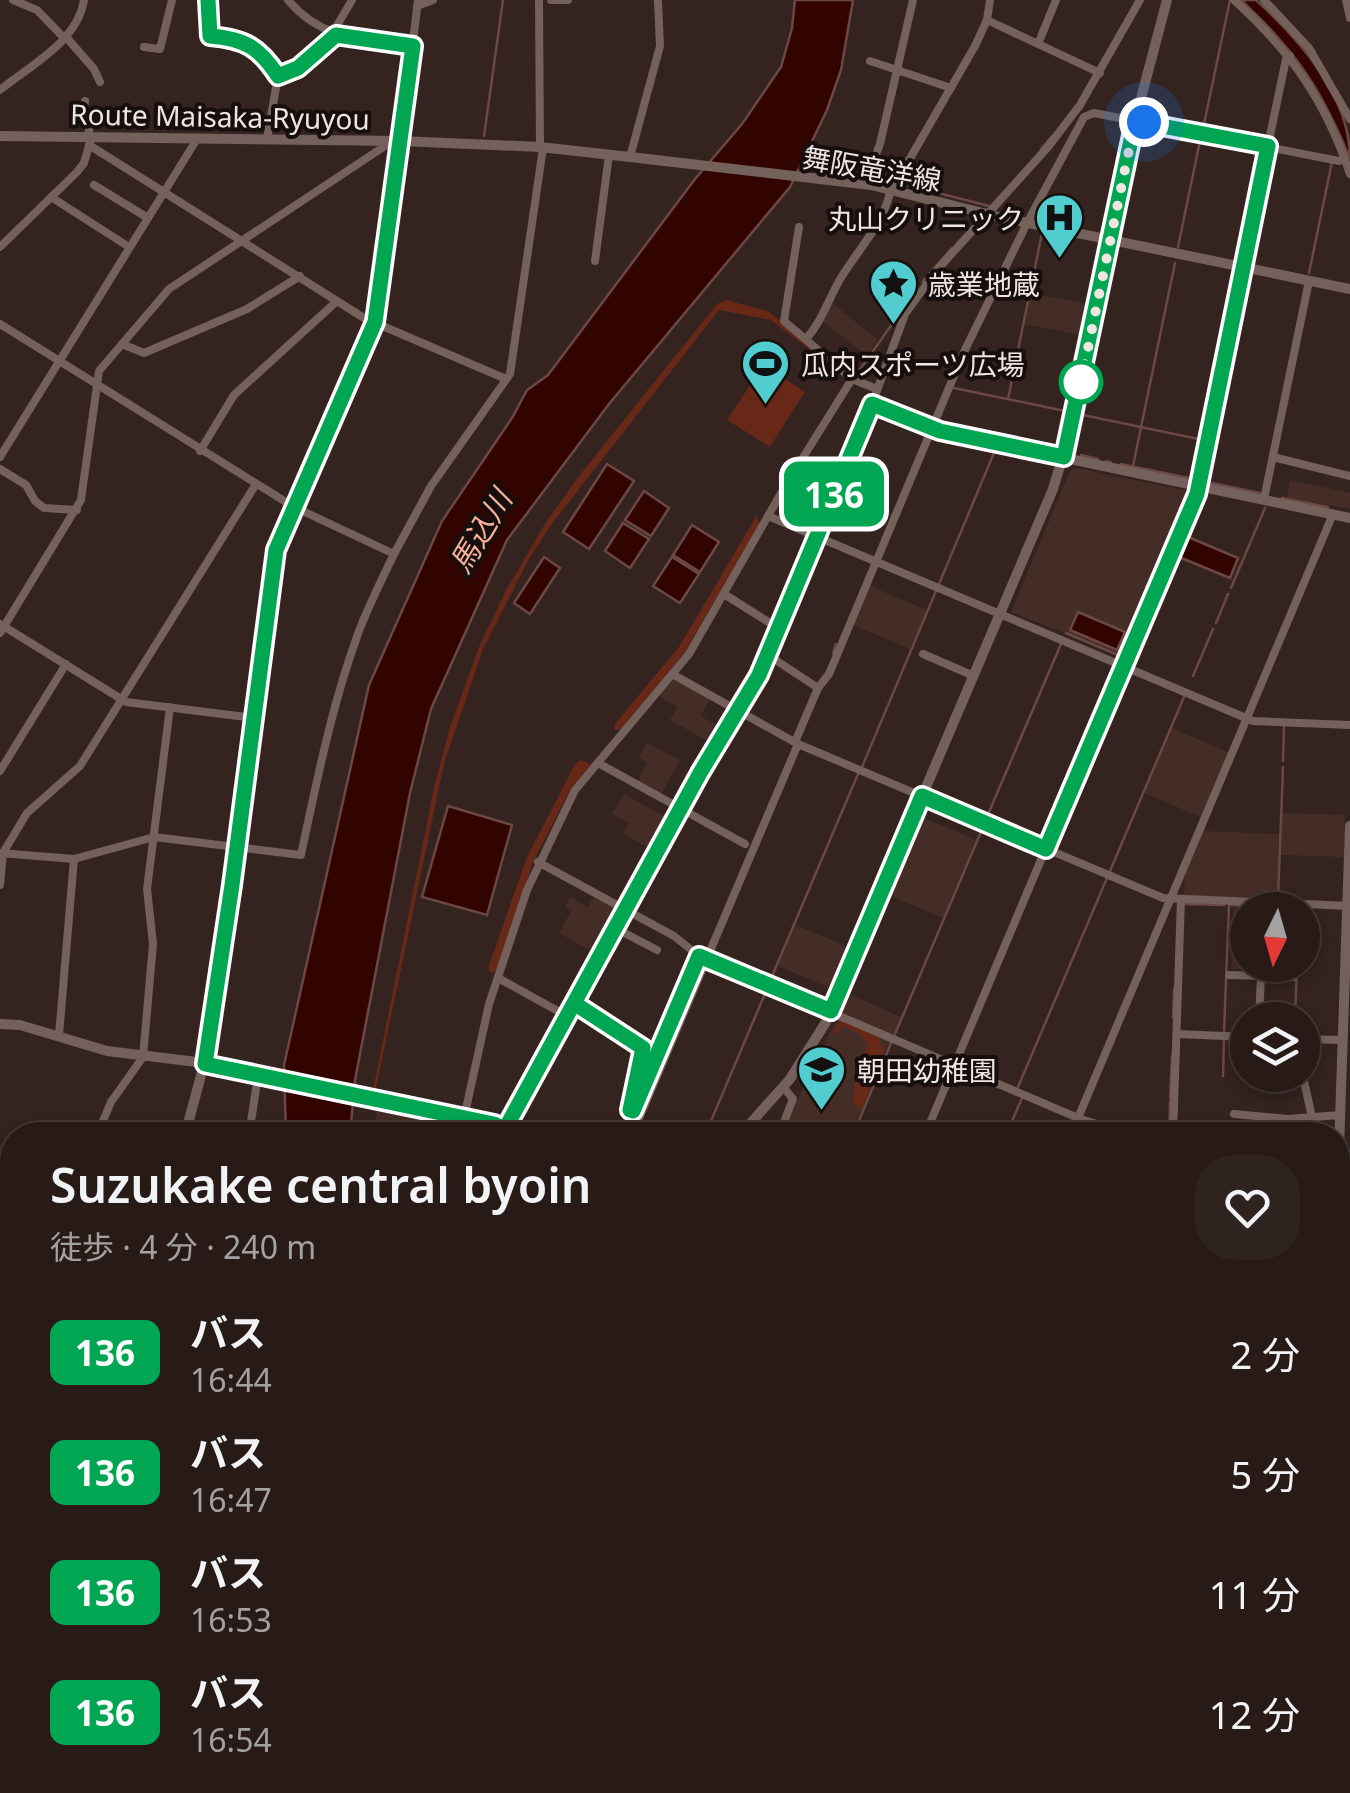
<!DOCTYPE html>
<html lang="ja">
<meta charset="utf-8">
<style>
:root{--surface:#271a17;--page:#2f2320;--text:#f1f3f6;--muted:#a4a1a1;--line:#433836}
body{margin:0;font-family:"Noto Sans","Noto Sans JP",sans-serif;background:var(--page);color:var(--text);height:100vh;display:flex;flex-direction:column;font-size:38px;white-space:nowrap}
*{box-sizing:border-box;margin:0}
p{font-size:32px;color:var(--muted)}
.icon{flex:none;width:55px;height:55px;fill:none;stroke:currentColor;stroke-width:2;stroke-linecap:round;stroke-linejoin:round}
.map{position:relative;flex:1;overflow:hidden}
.panel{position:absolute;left:0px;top:1122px;width:1350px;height:672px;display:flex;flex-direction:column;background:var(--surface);border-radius:40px 40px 0 0;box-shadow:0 5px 15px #0003,0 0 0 2px var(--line)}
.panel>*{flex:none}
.badge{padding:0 20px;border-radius:15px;font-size:35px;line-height:65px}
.needle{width:65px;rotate:185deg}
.fabs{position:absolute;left:1230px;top:892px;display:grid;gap:20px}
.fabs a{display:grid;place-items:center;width:90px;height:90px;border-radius:50%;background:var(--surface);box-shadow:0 5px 15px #0003,0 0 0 2px var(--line);font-size:50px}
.you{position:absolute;width:50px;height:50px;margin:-25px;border:8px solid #fff;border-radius:50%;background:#1a73e8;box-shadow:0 0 0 15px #1a73e833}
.map>.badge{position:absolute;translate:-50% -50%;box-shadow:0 0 0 5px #fff}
.round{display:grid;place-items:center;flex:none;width:105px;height:105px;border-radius:40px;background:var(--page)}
.headline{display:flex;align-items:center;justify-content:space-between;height:170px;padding:0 50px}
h1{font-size:48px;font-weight:600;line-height:75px}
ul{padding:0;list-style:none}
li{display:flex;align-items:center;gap:30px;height:120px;padding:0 50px}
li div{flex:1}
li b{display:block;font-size:38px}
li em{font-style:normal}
li .badge{min-width:110px;font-weight:700;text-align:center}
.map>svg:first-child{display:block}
.built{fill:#442d27}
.green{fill:#672817}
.water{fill:#310400;stroke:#6b4844;stroke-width:2.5}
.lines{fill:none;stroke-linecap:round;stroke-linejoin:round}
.stream{stroke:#6b4844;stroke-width:2.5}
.street{stroke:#74615b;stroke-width:8}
.secondary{stroke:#74615b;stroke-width:10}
.line-casing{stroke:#fff;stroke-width:22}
.line{stroke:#00a651;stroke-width:15}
.walk{stroke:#f1e5e2;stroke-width:10;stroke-dasharray:0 18}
.stop-dot{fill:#fff;stroke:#00a651;stroke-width:5}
.labels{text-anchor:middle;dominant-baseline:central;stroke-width:8;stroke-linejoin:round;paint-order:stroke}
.street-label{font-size:28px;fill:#f1e5e2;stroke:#160f0d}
.poi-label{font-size:28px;fill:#f1e5e2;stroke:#160f0d;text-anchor:start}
.water-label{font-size:30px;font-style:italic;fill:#f9ae99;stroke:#160f0d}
</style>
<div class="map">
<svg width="1350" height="1793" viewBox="0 0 1350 1793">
<rect width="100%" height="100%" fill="#34231f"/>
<g class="built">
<path d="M1031 293 1087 304 1080 335 1024 324Z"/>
<path d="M831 302 878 340 867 356 823 321Z"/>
<path d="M1076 468 1188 491 1119 654 1011 612 1070 471Z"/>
<path d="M1290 480 1350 493V509L1287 498Z"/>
<path d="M870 586 927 610 910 649 853 625Z"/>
<path d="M674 678 710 698 701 716 723 728 713 744 670 720 677 707 659 696Z"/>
<path d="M1172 728 1230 753 1203 818 1144 793Z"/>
<path d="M647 743 680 760 660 796 637 783 647 763 639 758Z"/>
<path d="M624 794 670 819 653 850 623 834 628 823 612 814Z"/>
<path d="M1282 813 1345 815 1344 857 1281 855Z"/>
<path d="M924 818 976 840 943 918 891 896Z"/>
<path d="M1203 831 1279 834 1277 899 1184 896 1185 874Z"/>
<path d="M595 895 622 909 597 954 559 933 571 911 565 907 570 897 588 907Z"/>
<path d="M1233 908 1276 910H1248V965H1292V971L1231 969Z"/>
<path d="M795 925 848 947 830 988 778 966Z"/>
<path d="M849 994 901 1017 893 1036 841 1013Z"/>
<path d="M839 1017 892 1040 851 1135H783L812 1066Z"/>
<path d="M377 1107 494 1128 499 1135H373Z"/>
</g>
<g class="green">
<path d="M726 300 768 311 844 371 843 375 771 320 719 310 551 525 529 559 483 649 444 764 375 1093 373 1090 435 783 451 724 479 647 505 592 546 522 582 472 717 304Z"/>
<path d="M763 365 805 392 770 447 727 420Z"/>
<path d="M757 515 759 524 685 652 621 729 615 730V724L679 647Z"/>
<path d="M581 760 591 764 571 788 534 860 496 971 491 973 488 968 527 857 575 764Z"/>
<path d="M840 1018 878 1035 884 1051 862 1109 853 1104 855 1082 869 1076 863 1057 868 1045 859 1033 844 1026 832 1037Z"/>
</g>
<g class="water">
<path d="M795 0H853L841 70 827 110 790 187 609 404 507 540 431 709 410 793 355 1080 350 1135H286L284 1065 369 685 442 521 512 418 527 390 548 375 695 179 742 124 781 67 792 28Z"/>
<path d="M1241 0H1256C1301 41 1350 96 1350 159 1322 90 1296 51 1241 0Z"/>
<path d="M607 464 634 481 589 549 563 532Z"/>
<path d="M644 491 669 508 651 536 625 520Z"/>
<path d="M623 523 649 539 630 568 605 551Z"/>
<path d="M692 525 719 542 700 572 673 555Z"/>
<path d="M1188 537 1238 558 1230 578 1179 557Z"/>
<path d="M544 557 560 568 530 614 514 603Z"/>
<path d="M672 557 699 574 680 603 653 586Z"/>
<path d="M1078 612 1125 632 1117 650 1070 630Z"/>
<path d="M448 806 512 825 487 915 422 897Z"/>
</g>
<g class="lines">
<g class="stream">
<path d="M1203 129 1230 0"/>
<path d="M484 136 503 0"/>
<path d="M1041 149 1052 136"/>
<path d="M903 184 989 206"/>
<path d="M1178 247 1201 136"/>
<path d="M1309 273 1332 162"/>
<path d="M922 282 952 248"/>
<path d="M856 375 917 289"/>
<path d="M954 388 1065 411"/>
<path d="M1008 399 1042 233"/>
<path d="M1083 415 1203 440"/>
<path d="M947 428 1049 449"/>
<path d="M1081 455 1098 459"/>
<path d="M1106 461 1111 462"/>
<path d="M1121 464 1194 479"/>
<path d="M1133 466 1175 263"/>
<path d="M1203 481 1260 493"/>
<path d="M1282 498 1328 507"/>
<path d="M1176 524 1190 491"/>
<path d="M939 584 996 448"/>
<path d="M1231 588 1265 508"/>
<path d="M1145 595 1171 535"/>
<path d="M1137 614 1144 599"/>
<path d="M1216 623 1228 594"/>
<path d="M1066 633 1118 655 1133 624"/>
<path d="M833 653 836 644"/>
<path d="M1193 676 1213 629"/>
<path d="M1283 761 1284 727"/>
<path d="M862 767 936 591"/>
<path d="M986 819 1061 644"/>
<path d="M1110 871 1184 697"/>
<path d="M1278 898 1283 767"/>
<path d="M1185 904 1224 905"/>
<path d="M1230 905 1260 907"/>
<path d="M1299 910V909"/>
<path d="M770 981 858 774"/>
<path d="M1173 1018 1174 989"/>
<path d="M1295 1020 1297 965"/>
<path d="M1224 1031 1229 905"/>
<path d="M895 1034 983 827"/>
<path d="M1223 1076 1224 1039"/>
<path d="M1018 1087 1107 878"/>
<path d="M1170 1098 1172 1056"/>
<path d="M705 1135 767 989"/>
<path d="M853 1135 892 1041"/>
<path d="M1006 1135 1022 1098"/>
<path d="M1169 1135 1170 1101"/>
<path d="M700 1782V1793"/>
<path d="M817 1782V1793"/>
<path d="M952 1782V1793"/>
</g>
<g class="street">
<path d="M13 0 37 10 64 38"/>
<path d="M208 0 211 36C245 39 259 47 278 76"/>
<path d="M288 0C322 41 363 39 413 46"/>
<path d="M539 0 540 147"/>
<path d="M551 0H568"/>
<path d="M1234 0C1291 52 1325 100 1350 174"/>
<path d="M1264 0 1309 48 1350 119"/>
<path d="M1346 0 1350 18"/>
<path d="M417 6 433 0"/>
<path d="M987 20 1100 73"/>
<path d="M332 34 352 0"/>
<path d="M66 37 94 69 100 82"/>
<path d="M1038 44 1056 0"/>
<path d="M144 47 160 49 172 0"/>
<path d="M870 61 951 88"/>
<path d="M0 90C31 65 78 41 84 0"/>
<path d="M85 101 84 111 92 121 87 137"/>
<path d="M267 139 278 76 298 69 336 35"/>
<path d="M401 141 418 0"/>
<path d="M89 145 364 318 506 379"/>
<path d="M630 157 660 46 658 0"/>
<path d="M870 170 880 144 913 0"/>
<path d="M94 185 148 218"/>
<path d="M51 197 129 247"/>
<path d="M799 227 784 321 852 379 877 389"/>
<path d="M0 247 77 172 84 163 90 142"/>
<path d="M595 261 609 155"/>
<path d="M0 324 294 507 394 554C382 579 369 605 359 631 332 704 317 780 301 855L154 837 74 859 0 853"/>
<path d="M806 339C823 320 829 297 842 276 859 249 882 225 890 193L975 46 987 20 990 0"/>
<path d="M122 344 144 353 247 309 300 276"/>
<path d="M200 451 234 395 337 301"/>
<path d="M0 457 197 139"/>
<path d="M1273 457 1350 476"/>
<path d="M846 464 884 480"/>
<path d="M0 469 26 485 35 501 44 508 77 510"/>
<path d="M1197 485 1286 59 1290 56"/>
<path d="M1264 499 1309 281"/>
<path d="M768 516 1253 721 1350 725"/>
<path d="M394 554 431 486 510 374 543 148"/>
<path d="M724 594 778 628"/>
<path d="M0 624 126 702 254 718"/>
<path d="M0 633 81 500 99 371 169 289 391 142"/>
<path d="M923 654 974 676"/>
<path d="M768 655 818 688"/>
<path d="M672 674 798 744 1163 898 1350 906"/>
<path d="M795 742 818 688 829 674 964 352 1027 223 1084 117 1094 113 1339 161 1345 159"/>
<path d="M598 763 745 844"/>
<path d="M0 771 66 664"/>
<path d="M538 862 674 936 699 956 1078 1118 1130 1135"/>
<path d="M0 885 3 853 27 813 80 766 256 484"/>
<path d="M615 928 657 950"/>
<path d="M1229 975 1294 977"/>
<path d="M498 978 567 1016"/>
<path d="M574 1004 643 1048 630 1109"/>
<path d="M1259 1020 1261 976"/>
<path d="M1177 1034 1248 1037"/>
<path d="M59 1035 74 859"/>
<path d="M1302 1039 1342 1040"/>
<path d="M1303 1077 1312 1117"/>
<path d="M1234 1114 1288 1119 1340 1115"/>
<path d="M464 1118 489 1004 527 890 575 790 689 654 784 488 852 379"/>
<path d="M1078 1118 1333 514"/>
<path d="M507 1122 531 1135"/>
<path d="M505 1129 700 773 759 675 872 404 905 314 937 270 1048 147 1080 105 1140 0"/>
<path d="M631 1129 645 1135"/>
<path d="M97 1135 111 1102 143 1057 153 944 147 889 170 707"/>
<path d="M249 1135 258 1075"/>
<path d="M623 1135 699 956"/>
<path d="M632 1135 798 744"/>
<path d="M779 1135 793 1099 784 1088"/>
<path d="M925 1135 1199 485"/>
<path d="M1173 1135 1181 899"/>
<path d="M0 1166 10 1267"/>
<path d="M0 1454 12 1455"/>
<path d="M1338 1495 1350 1498"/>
<path d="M1338 1537 1350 1539"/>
<path d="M0 1692 12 1697"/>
<path d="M1338 1745 1350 1748"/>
<path d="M40 1782 58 1793"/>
<path d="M131 1782 146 1793"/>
<path d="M526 1782V1793"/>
<path d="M651 1782V1793"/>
<path d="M748 1782 749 1793"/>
<path d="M884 1782V1793"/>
<path d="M936 1782V1793"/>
<path d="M160 1793 166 1782"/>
<path d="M232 1793 235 1782"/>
<path d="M412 1793 414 1782"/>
<path d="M1091 1793 1095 1782"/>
<path d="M1131 1793 1139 1782 1153 1793"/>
<path d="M1243 1793 1245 1782"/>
<path d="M1301 1793 1304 1782"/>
</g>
<g class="secondary">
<path d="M0 136 401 141 540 147 630 157 871 185 999 217 1350 289"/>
<path d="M872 404 947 433 1350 518"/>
<path d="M0 1024 20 1025 107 1051 205 1063 495 1124 510 1135"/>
<path d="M185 1135 211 1038 276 549 375 322 401 141"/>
<path d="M740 1135 790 1079 826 1022 1053 489 1070 433 1135 121 1167 0"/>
<path d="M1071 1135 1078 1118"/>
<path d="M1338 1178 1350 826"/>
<path d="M1338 1246 1342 1366 1338 1406"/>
<path d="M0 1393 12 1438"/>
<path d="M0 1580 12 1576"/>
<path d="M1338 1624 1350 1627"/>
<path d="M1017 1782V1793"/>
<path d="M0 1786 12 1767"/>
<path d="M472 1793V1782"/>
</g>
</g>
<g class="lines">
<defs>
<path id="line" d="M208 0 210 36C245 39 259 47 278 76L298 68 336 35 413 46 375 322 276 550 232 885 205 1064 494 1124 505 1129 700 773 759 675 872 404 940 431 1064 457 1135 121 1268 146 1197 494 1046 849 922 796 831 1011 699 956 633 1111 630 1110 643 1048 580 1007"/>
</defs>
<use href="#line" class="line-casing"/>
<use href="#line" class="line"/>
<path class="walk" d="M1081 382 1135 121 1144 122"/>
</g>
<defs>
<symbol id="hospital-pin" viewBox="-11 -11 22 30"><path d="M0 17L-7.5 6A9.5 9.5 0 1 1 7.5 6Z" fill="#52cdcf" stroke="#160f0d"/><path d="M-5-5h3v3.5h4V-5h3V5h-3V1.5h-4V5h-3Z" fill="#111"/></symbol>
<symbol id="sight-pin" viewBox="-11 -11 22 30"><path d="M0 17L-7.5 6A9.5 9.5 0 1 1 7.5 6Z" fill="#52cdcf" stroke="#160f0d"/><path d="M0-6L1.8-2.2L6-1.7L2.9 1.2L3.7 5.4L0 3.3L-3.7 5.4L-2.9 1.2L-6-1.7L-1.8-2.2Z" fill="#111"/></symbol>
<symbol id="stadium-pin" viewBox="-11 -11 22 30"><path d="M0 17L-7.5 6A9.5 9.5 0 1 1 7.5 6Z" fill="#52cdcf" stroke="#160f0d"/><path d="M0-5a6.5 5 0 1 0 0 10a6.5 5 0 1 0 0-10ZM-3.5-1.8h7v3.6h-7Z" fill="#111"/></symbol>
<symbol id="school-pin" viewBox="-11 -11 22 30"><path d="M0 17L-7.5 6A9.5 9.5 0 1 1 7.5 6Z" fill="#52cdcf" stroke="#160f0d"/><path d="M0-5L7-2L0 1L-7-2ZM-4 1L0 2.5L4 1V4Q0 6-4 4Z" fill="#111"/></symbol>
</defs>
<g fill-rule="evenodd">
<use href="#hospital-pin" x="1032" y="190" width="55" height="75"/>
<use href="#sight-pin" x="866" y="256" width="55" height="75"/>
<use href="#stadium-pin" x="738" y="336" width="55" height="75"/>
<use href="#school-pin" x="794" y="1042" width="55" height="75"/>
</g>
<circle class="stop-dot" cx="1081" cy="382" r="20"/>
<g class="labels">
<g class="street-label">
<text transform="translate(220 116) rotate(1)">Route Maisaka-Ryuyou</text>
<text transform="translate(872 168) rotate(10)">舞阪竜洋線</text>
</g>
<g class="poi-label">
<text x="1024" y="218" text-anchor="end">丸山クリニック</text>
<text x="928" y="284">歳業地蔵</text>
<text x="801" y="364">瓜内スポーツ広場</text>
<text x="857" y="1070">朝田幼稚園</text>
</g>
<g class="water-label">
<text transform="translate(480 531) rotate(-59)">馬込川</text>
</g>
</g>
</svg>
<div class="fabs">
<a><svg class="needle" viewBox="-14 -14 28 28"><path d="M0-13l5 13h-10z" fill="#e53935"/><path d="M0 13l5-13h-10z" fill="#a4a1a1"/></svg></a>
<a><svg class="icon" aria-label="layers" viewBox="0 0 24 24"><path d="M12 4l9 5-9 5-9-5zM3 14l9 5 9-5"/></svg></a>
</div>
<div class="you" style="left:1144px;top:122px"></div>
<b class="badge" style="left:834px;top:494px;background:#00a651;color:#fff">136</b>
<section class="panel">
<div class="headline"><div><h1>Suzukake central byoin</h1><p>徒歩 · 4 分 · 240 m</p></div><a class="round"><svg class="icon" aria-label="heart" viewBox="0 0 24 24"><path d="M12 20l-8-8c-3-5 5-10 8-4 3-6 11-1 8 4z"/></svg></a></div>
<ul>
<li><span class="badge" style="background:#00a651;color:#fff">136</span><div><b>バス</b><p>16:44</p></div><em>2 分</em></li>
<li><span class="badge" style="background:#00a651;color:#fff">136</span><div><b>バス</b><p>16:47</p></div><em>5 分</em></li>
<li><span class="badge" style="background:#00a651;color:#fff">136</span><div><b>バス</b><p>16:53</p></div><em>11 分</em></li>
<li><span class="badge" style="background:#00a651;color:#fff">136</span><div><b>バス</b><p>16:54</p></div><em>12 分</em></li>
</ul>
</section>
</div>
